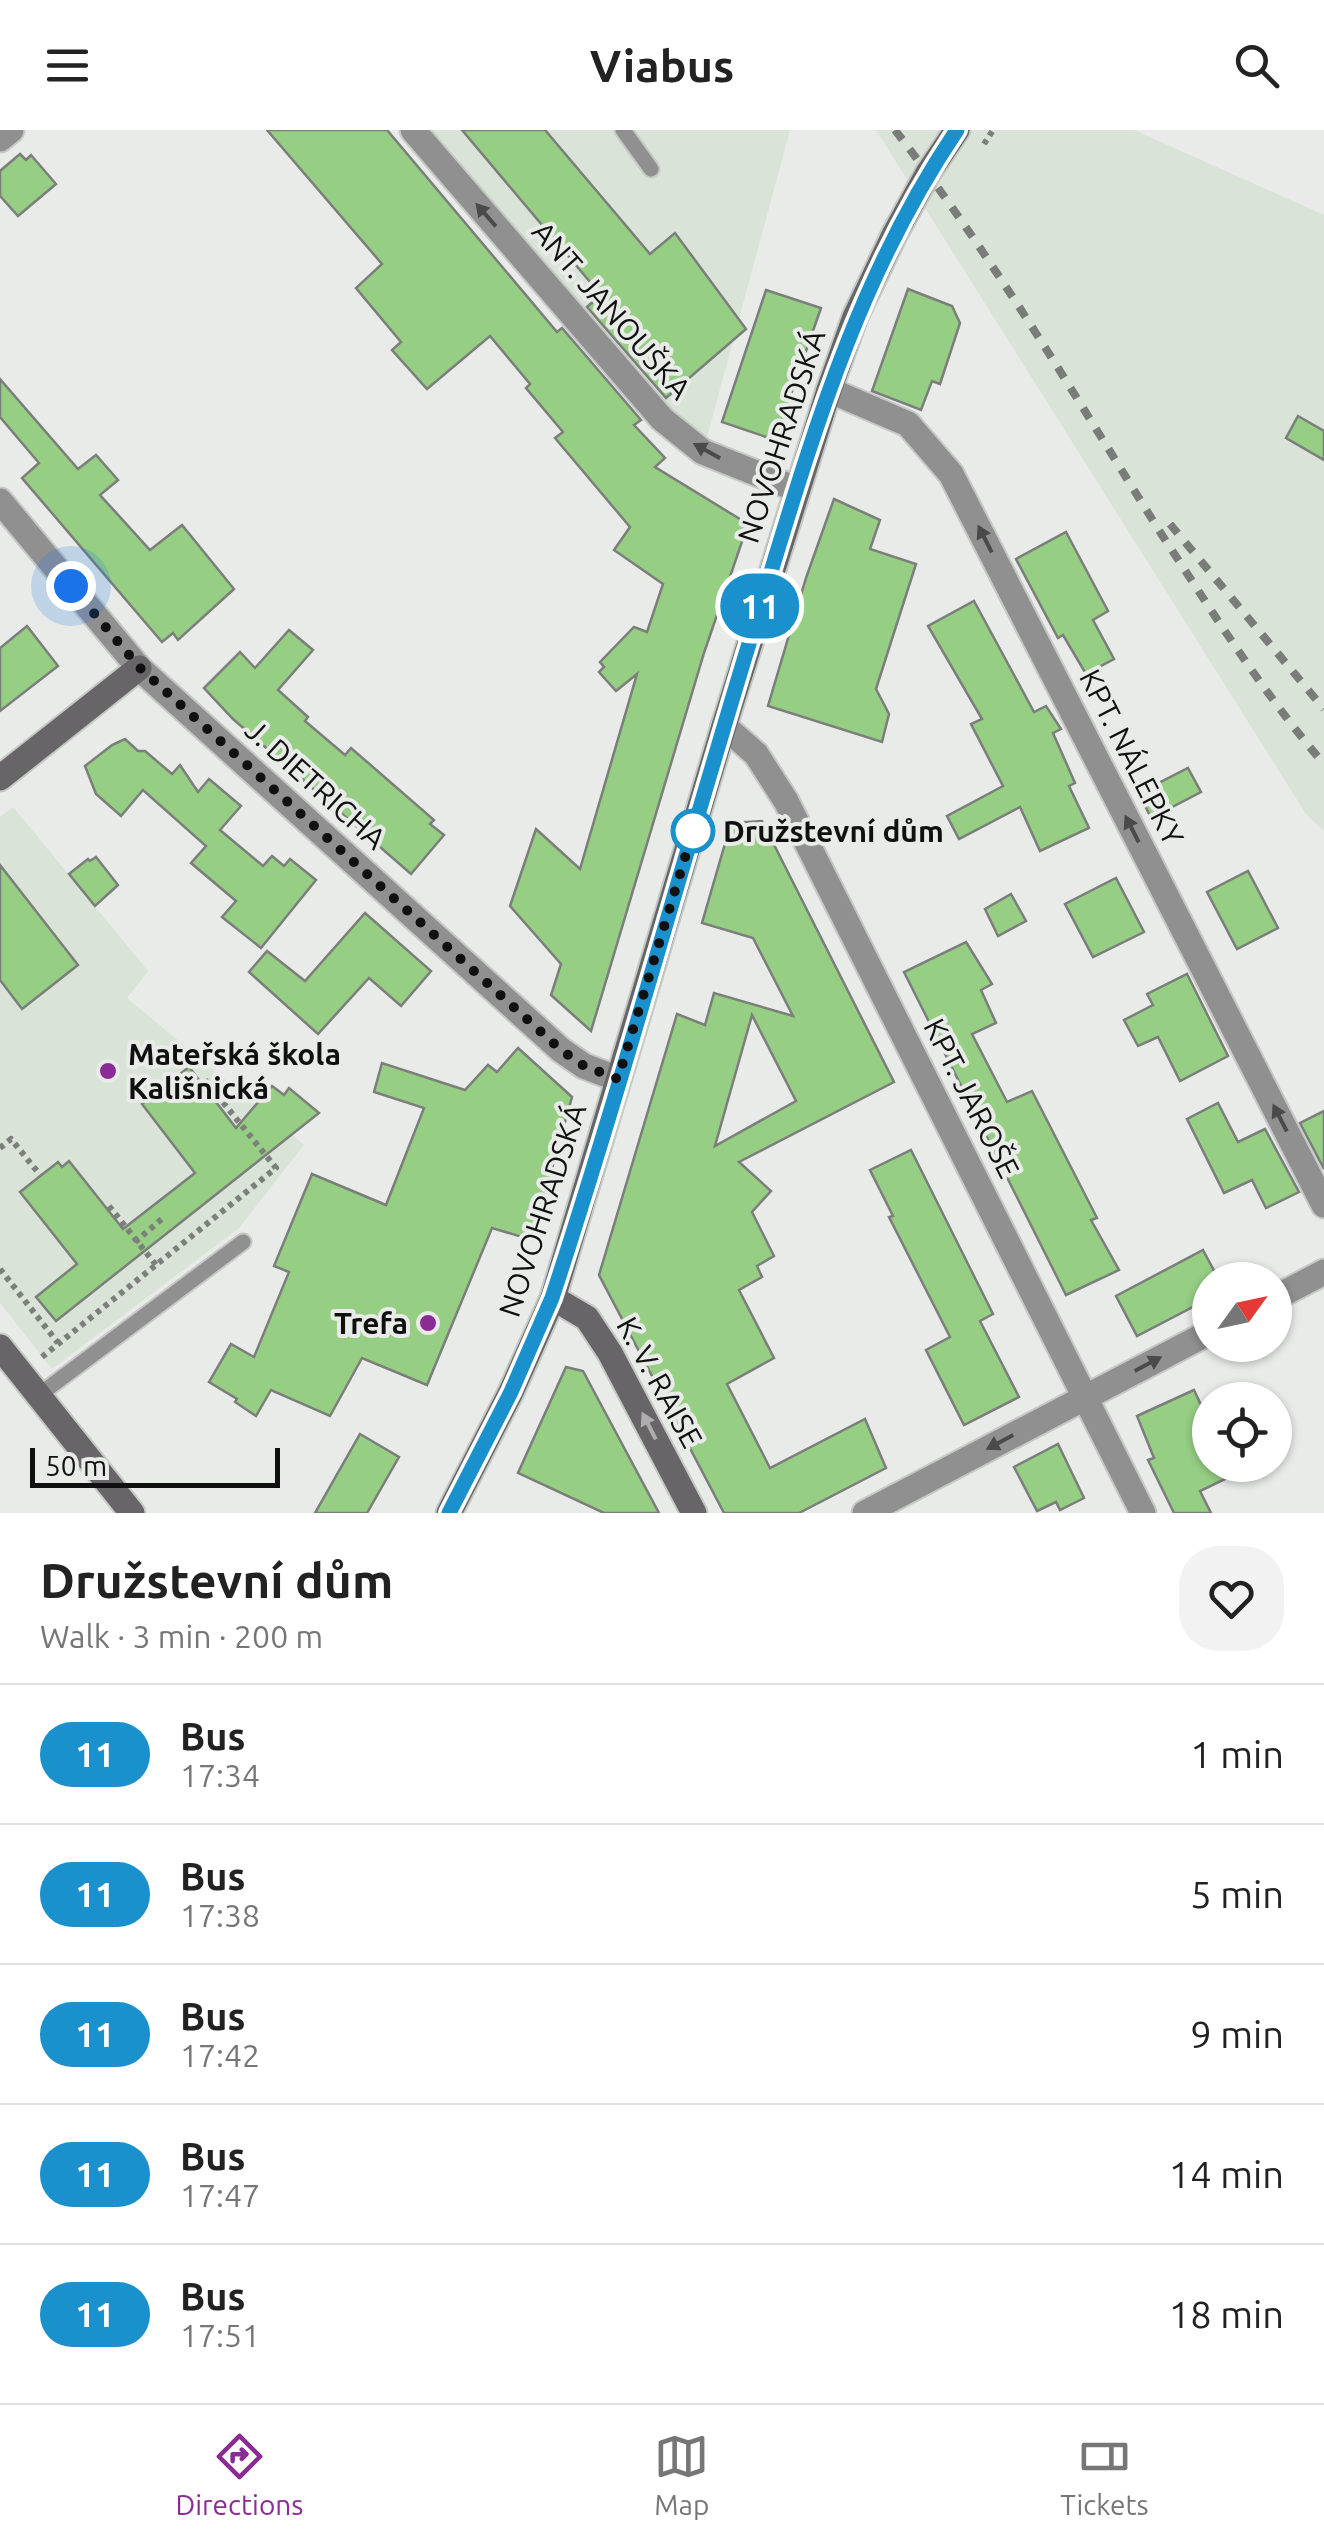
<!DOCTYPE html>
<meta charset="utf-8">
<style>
:root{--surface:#fff;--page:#f2f2f2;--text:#222;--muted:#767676;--line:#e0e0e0;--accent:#8b2c95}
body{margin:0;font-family:Ubuntu,sans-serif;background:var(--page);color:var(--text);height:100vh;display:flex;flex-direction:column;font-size:38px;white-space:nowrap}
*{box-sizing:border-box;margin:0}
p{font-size:32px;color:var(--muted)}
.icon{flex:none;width:55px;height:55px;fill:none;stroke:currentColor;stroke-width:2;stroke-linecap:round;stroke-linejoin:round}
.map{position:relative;height:1383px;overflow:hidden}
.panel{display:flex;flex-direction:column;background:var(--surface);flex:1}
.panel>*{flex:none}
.badge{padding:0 20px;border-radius:32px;font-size:35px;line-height:65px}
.needle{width:65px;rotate:57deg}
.tools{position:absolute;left:1192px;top:1132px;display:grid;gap:20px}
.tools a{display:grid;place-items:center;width:100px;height:100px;border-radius:50%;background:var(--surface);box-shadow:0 2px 8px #0004;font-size:50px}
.scale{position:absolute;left:30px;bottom:25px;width:250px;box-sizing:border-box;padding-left:10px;border:5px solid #0f100f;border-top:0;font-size:28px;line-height:35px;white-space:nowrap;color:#0f100f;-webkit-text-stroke:8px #e8ebe7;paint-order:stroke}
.you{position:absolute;width:50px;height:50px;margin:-25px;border:8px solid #fff;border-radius:50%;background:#1a73e8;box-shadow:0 0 0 15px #1a73e833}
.map>.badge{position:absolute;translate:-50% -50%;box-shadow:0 0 0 5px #fff}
.round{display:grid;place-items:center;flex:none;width:105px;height:105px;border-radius:40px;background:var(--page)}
.overview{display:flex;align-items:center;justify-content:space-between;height:170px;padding:0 40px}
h1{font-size:48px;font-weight:600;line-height:75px}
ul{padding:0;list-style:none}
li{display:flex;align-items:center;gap:30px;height:140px;padding:0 40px;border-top:2px solid var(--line)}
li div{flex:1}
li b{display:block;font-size:38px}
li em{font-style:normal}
li .badge{min-width:110px;font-weight:700;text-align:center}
header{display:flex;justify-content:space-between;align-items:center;height:130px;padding:0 40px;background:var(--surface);font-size:45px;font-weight:600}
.tab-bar{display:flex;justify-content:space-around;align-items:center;height:140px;border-top:2px solid var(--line);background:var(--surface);font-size:28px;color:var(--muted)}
.tab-bar a{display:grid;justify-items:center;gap:5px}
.tab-bar .active{color:var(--accent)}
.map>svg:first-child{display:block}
.built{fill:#dae3d8}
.building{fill:#96cf84;stroke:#7b7e7a;stroke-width:2.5;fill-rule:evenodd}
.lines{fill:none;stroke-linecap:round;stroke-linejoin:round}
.lane-casing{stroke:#c5c8c4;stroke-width:19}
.street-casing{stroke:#c5c8c4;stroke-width:29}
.secondary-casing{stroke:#c5c8c4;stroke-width:29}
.path{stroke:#7d7f7c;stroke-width:6;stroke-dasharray:5 5;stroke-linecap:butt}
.lane{stroke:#919091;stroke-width:15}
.street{stroke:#919091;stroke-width:25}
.secondary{stroke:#676567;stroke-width:25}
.rail{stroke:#7a7c79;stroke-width:8;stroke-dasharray:12 12;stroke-linecap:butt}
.oneway{fill:#4a4a4a}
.oneway2{fill:#aeafad}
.line-casing{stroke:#fff;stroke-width:22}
.line{stroke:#1a91cc;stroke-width:15}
.walk{stroke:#0f100f;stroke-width:10;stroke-dasharray:0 18}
.stop-dot{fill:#fff;stroke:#1a91cc;stroke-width:5}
.poi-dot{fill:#8b2c95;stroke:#e8ebe7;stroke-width:4}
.labels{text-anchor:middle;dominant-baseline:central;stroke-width:8;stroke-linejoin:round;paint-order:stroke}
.street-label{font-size:30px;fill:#0f100f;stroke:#e8ebe7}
.stop-label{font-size:30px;font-weight:bold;fill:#0f100f;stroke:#e8ebe7;text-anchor:start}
.poi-label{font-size:30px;font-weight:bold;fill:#0f100f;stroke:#e8ebe7;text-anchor:start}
</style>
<header><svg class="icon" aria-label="menu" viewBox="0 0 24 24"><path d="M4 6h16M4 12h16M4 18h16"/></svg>Viabus<svg class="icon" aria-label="search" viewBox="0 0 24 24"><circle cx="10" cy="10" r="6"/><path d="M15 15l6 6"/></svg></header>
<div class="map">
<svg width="1324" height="1383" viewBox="0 0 1324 1383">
<rect width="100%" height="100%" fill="#e8ebe7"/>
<g class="built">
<path d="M413 0H790L703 322Z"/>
<path d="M876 0H1134L1324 85V701L1306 684Z"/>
<path d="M13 677 148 841 127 868 304 1015 239 1098 52 1239 0 1173V687Z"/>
</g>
<g class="building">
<path d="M267 0H387L557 202 562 198 641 290 634 295 665 328 655 337 748 394 704 523 591 901 551 865 561 834 510 776 536 699 580 739 637 544 616 561 599 542 604 537 600 532 634 497 647 502 663 454 614 420 630 397 555 308 563 302 526 258 530 254 490 206 427 259 392 220 401 212 356 158 382 134Z"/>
<path d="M462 0H545L650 124 675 103 746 199 666 268 587 177 601 165Z"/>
<path d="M20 24 26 30 31 25 56 54 18 86 0 66V41Z"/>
<path d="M908 159 952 176 960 193 940 254 932 251 921 280 872 261Z"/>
<path d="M766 160 821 178 775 310 722 292Z"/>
<path d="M0 249 78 339 96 325 118 350 100 365 150 420 182 395 234 459 178 510 173 503 162 512 22 348 39 333 0 287Z"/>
<path d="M1298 286 1324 301V330L1286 308Z"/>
<path d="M834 369 880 390 870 419 916 434 876 559 889 584 882 612 768 576 806 448Z"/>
<path d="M1066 402 1108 481 1093 490 1114 529 1086 544 1063 505 1058 508 1016 429Z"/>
<path d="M974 471 1034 582 1046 576 1061 599 1053 603 1075 653 1069 656 1089 698 1040 721 1020 677 959 709 947 686 1003 656 971 594 982 589 928 496Z"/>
<path d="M27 496 58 536 0 581V518Z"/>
<path d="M289 500 313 520 278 560 308 587 305 591 345 625 351 618 434 690 430 694 444 705 411 744 233 589 204 558 240 522 255 538Z"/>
<path d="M125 609 138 621H145L172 644 180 635 198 662 209 649 241 676 220 700 263 736 272 726 284 736 290 729 316 750 261 818 222 787 236 771 191 733 206 716 143 660 121 686 96 664 85 636 112 615Z"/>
<path d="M1188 638 1201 662 1151 688 1139 663Z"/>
<path d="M762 691 894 952 739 1032 771 1061 752 1082 774 1126 757 1136 762 1147 739 1160 774 1228 727 1254 770 1338 865 1289 886 1338 799 1383H724L599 1145 677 884 705 895 714 863 793 886 753 808 702 793 731 693ZM752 885 796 971 715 1016Z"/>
<path d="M96 727 118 755 95 776 69 744 88 729 90 731Z"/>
<path d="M0 735 78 835 22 879 0 850Z"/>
<path d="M1248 741 1278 798 1237 819 1207 762Z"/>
<path d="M1116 748 1144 802 1093 827 1065 774Z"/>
<path d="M1011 764 1026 791 998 806 985 779Z"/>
<path d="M365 783 431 841 401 876 369 848 318 904 249 842 267 821 305 851Z"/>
<path d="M966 812 992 854 981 860 996 893 972 904 1007 972 1032 961 1097 1088 1091 1090 1119 1140 1066 1165 904 842Z"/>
<path d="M1187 844 1228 926 1180 951 1158 907 1138 916 1124 890 1153 875 1147 864Z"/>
<path d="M518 918 572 967 532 1110 492 1098 427 1255 362 1228 330 1286 271 1260 256 1286 235 1272 237 1269 209 1252 231 1214 254 1227 289 1142 274 1136 312 1044 386 1075 424 978 374 962 382 933 465 960 488 935 497 942Z"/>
<path d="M189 937 236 998 272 956 284 965 289 958 319 983 56 1191 36 1167 77 1134 20 1062 58 1032 62 1037 69 1031 123 1099 195 1043 142 974Z"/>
<path d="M1218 973 1238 1012 1265 999 1299 1062 1266 1078 1252 1050 1224 1063 1187 989Z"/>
<path d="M1324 981V1039L1300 993Z"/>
<path d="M911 1020 993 1184 980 1191 1019 1267 964 1295 926 1220 950 1207 889 1087 893 1086 870 1040Z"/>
<path d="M1203 1120 1219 1150H1210V1168L1137 1206 1116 1166Z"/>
<path d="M566 1237 583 1241 659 1383H604L518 1343Z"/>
<path d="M1194 1260 1210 1294V1335H1254L1200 1361 1211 1383H1174L1148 1330 1154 1328 1137 1286Z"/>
<path d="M360 1304 399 1327 367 1383H315Z"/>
<path d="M1058 1314 1084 1368 1060 1380 1056 1372 1037 1381 1014 1337Z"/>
</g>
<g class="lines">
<defs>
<g id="lane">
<path d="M623 0 651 39"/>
<path d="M39 1265 243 1112"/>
</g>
<g id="street">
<path d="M413 0 662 289 703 322 796 359"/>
<path d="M0 9 11 0"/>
<path d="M829 260 908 294 951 344 1324 1075"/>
<path d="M0 371 139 538 561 920 584 936 618 949"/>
<path d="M724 596 756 624 786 671 1143 1383"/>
<path d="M1275 1168 1324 1142"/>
<path d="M865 1383 1210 1202"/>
</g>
<g id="secondary">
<path d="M0 648 139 538"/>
<path d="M553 1168 587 1188 610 1223 694 1383"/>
<path d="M0 1217 132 1383"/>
<path d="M449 1383 511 1262 553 1168 724 596 829 260 855 187 894 105 928 43 957 0"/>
</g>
</defs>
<use href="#lane" class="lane-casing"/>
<use href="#street" class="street-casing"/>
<use href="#secondary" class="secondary-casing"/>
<g class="path">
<path d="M984 14 993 0"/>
<path d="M0 1018 11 1009 41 1046"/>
<path d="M109 1076 156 1135"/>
<path d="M135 1112 164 1087"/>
<path d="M0 1139 58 1213"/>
<path d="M42 1227 276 1038 205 950"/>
</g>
<use href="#lane" class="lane"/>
<use href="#street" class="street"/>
<use href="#secondary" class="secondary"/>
<g class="rail">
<path d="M895 0C994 128 1076 268 1162 405 1213 483 1263 563 1324 634"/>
<path d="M1170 394 1324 579"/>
</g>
</g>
<defs><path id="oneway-solid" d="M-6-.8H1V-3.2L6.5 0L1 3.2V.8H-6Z" transform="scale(2.5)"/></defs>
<g class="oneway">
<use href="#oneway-solid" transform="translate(486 85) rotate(-131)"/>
<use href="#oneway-solid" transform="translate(707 321) rotate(-151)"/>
<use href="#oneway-solid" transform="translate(985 409) rotate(-117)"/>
<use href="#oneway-solid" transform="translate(1132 699) rotate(-117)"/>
<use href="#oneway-solid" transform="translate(1280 988) rotate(-117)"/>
<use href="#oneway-solid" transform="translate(1148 1234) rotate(-28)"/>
<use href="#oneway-solid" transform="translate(1000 1312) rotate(152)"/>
</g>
<use class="oneway2" href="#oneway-solid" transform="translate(649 1296) rotate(-117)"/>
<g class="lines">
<defs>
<path id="line" d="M449 1383 511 1262 552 1168C625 945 686 719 755 494 809 319 853 154 957 0"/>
</defs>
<use href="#line" class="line-casing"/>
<use href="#line" class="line"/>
<path class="walk" d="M71 456 140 538 561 920 584 936 618 949 693 701"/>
</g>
<circle class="stop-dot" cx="693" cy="701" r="20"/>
<g class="poi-dot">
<circle cx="108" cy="941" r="10"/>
<circle cx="428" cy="1193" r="10"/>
</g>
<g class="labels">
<g class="street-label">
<text transform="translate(612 180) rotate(49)">ANT. JANOUŠKA</text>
<text transform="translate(781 306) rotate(-72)">NOVOHRADSKÁ</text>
<text transform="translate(1132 627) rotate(63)">KPT. NÁLEPKY</text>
<text transform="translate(316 654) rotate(42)">J. DIETRICHA</text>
<text transform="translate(972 968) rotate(63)">KPT. JAROŠE</text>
<text transform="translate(542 1080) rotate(-72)">NOVOHRADSKÁ</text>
<text transform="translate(660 1252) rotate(61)">K. V. RAISE</text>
</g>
<g class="stop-label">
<text x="723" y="701">Družstevní dům</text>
</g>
<g class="poi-label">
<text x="128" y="924">Mateřská škola<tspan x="128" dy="34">Kališnická</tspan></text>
<text x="408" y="1193" text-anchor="end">Trefa</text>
</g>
</g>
</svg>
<div class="tools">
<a><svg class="needle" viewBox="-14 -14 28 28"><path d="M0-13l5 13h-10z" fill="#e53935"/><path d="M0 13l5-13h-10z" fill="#767676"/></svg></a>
<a><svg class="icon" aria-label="locate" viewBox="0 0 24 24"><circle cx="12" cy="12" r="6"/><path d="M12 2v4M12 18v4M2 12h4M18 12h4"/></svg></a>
</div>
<div class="scale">50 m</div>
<div class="you" style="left:71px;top:456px"></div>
<b class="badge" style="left:760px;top:476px;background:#1a91cc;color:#fff">11</b>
</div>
<section class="panel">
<div class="overview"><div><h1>Družstevní dům</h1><p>Walk · 3 min · 200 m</p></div><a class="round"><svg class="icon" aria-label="heart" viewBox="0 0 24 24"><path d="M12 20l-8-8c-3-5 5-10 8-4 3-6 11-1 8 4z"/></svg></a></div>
<ul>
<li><span class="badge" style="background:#1a91cc;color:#fff">11</span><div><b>Bus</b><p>17:34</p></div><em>1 min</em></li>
<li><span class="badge" style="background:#1a91cc;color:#fff">11</span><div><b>Bus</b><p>17:38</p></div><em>5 min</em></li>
<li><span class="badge" style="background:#1a91cc;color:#fff">11</span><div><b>Bus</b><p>17:42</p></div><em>9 min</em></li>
<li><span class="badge" style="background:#1a91cc;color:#fff">11</span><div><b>Bus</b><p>17:47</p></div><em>14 min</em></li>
<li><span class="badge" style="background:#1a91cc;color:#fff">11</span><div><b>Bus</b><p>17:51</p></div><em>18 min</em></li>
</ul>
</section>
<nav class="tab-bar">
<a class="active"><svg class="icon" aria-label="directions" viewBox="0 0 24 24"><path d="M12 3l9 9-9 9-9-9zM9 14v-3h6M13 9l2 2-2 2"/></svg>Directions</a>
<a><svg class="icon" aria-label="map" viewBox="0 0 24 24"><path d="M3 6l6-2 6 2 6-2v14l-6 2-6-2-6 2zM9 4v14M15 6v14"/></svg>Map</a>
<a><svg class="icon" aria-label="tickets" viewBox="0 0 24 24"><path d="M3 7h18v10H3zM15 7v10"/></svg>Tickets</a>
</nav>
